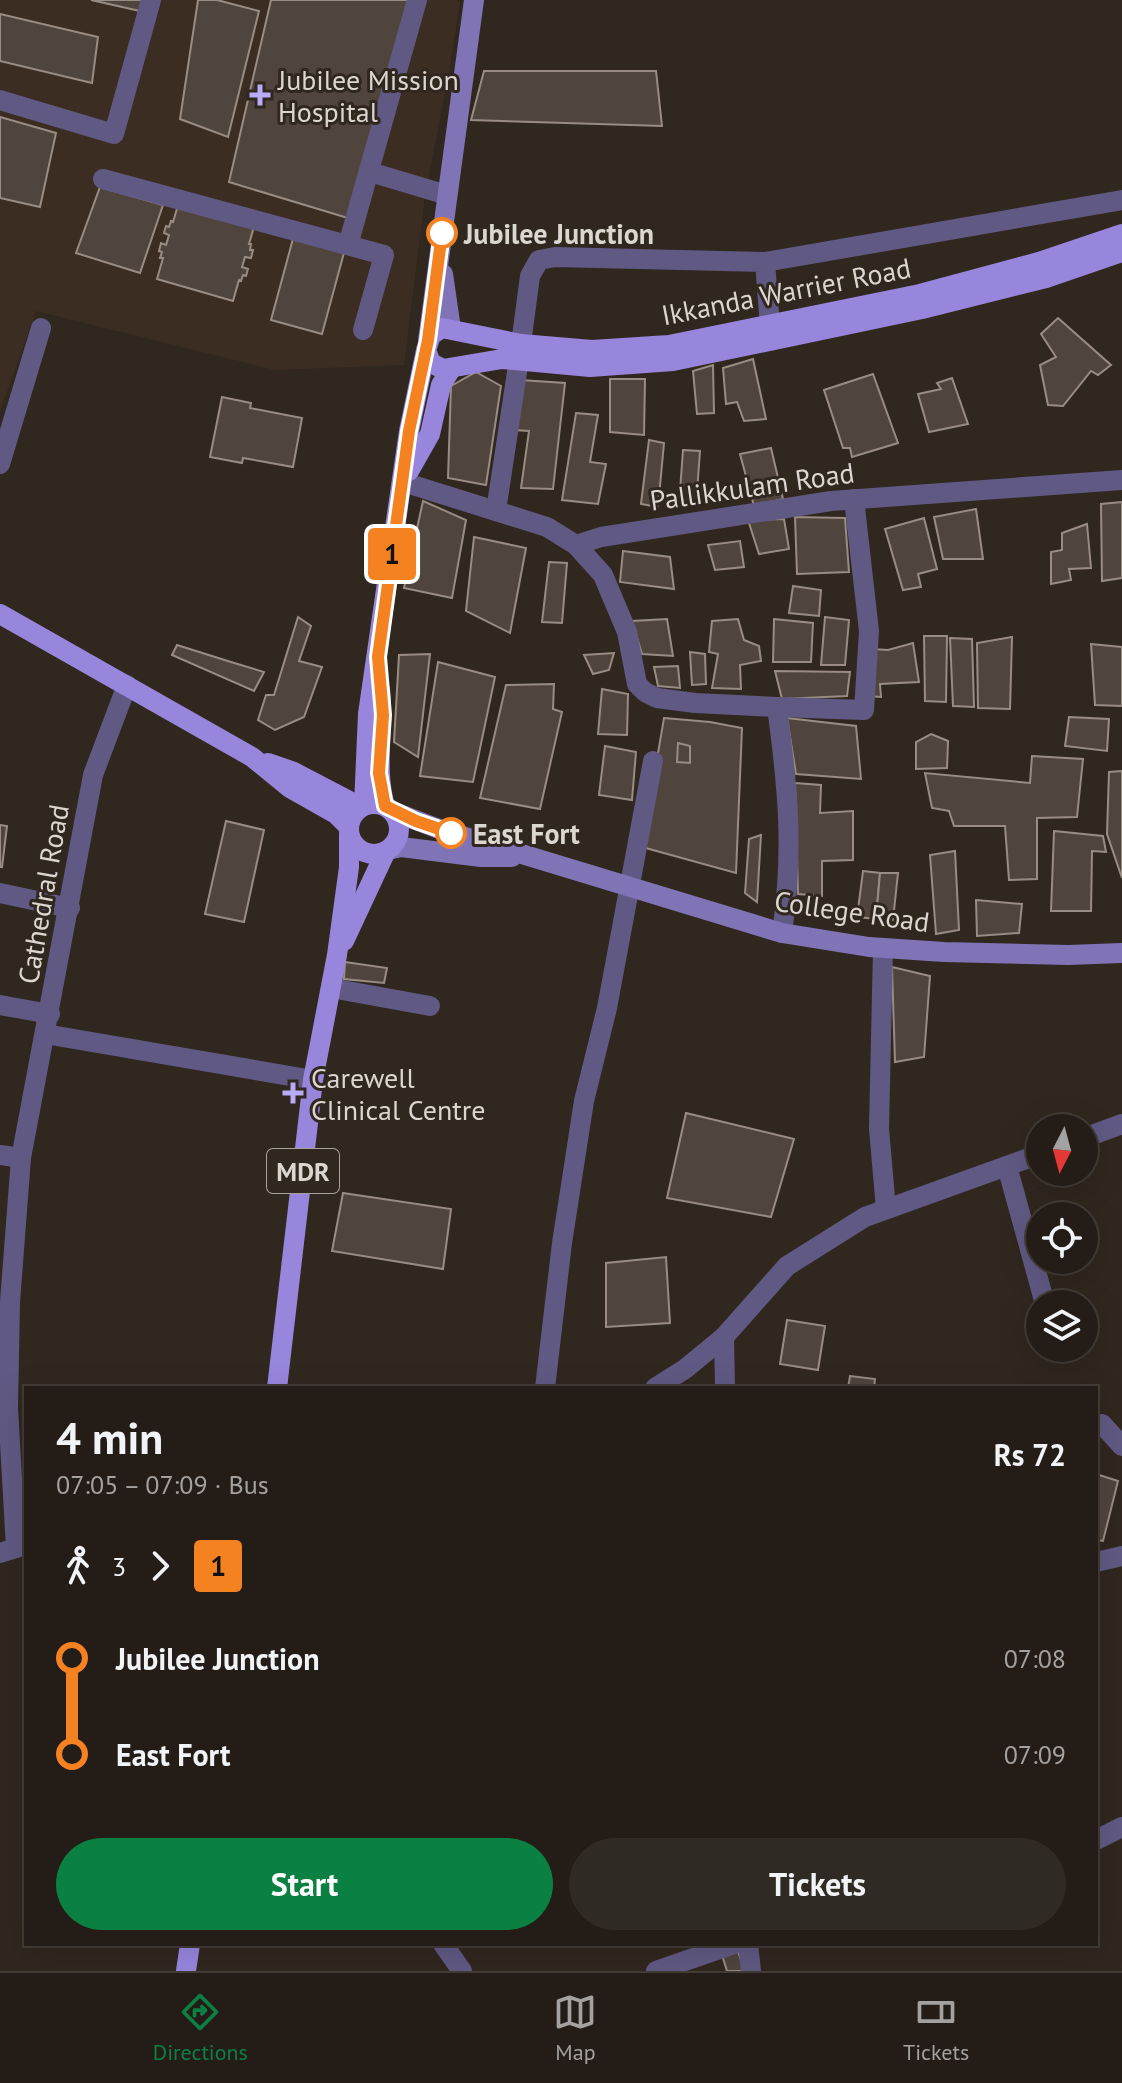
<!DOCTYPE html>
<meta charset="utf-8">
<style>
:root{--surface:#241d17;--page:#302a24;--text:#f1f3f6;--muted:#a3a2a1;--line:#413b36;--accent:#0b8043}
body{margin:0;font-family:"PT Sans",sans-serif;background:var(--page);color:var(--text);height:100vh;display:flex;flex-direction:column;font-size:30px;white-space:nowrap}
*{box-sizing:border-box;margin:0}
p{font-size:26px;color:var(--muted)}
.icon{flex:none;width:44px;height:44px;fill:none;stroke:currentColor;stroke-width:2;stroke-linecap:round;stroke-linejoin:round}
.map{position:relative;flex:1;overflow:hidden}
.side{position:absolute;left:24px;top:1386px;width:1074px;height:560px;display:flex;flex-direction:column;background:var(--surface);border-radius:0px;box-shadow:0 8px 32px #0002,0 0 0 2px var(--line)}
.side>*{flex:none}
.badge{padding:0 16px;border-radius:6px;font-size:28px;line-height:52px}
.needle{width:52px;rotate:186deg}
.tools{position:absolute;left:1026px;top:1114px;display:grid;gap:16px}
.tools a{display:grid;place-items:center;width:72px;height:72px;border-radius:50%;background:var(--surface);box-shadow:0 8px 32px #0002,0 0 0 2px var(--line);font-size:40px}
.map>.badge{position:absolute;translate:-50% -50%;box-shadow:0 0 0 4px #fff}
.legs{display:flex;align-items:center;gap:12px;height:88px;padding:0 32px;font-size:26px}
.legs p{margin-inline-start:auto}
.headline{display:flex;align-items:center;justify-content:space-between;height:136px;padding:0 32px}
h1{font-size:44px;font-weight:700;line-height:60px}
.action{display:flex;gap:16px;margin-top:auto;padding:16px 32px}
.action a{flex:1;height:92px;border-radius:48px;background:var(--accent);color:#fff;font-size:32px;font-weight:700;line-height:92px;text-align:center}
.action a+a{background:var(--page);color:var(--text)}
ul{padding:0 32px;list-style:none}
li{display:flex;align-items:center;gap:28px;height:96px;font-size:30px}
li i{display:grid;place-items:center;width:12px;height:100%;margin:0 10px;background:currentColor}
li i::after{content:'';width:20px;height:20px;margin:-10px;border:6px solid;border-radius:50%;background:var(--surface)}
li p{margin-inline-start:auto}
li:first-child i{background:linear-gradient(#0000 50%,currentColor 0)}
li:last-child i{background:linear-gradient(currentColor 50%,#0000 0)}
.tab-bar{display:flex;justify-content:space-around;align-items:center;height:112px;border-top:2px solid var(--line);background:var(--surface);font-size:22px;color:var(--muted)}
.tab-bar a{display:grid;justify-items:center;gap:4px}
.tab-bar .selected{color:var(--accent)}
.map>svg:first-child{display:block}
.built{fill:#3c2d22}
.building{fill:#50453d;stroke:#988c83;stroke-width:2}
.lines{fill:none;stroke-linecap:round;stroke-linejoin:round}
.minor{stroke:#605983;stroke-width:20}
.tertiary{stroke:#605983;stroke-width:20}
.secondary{stroke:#8073b6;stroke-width:20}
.primary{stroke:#9886dd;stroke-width:20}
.line-1-casing{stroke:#fff;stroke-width:18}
.line-1{stroke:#f58220;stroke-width:12}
.poi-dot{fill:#b9abf7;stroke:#30271f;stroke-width:3}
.stop-1-dot{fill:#fff;stroke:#f58220;stroke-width:4}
.labels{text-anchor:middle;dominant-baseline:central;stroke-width:6;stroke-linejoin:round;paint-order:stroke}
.shield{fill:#30271f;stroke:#a8a29c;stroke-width:2}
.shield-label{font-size:26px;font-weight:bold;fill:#dcd6d1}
.poi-label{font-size:28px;fill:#dcd6d1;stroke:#30271f;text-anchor:start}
.stop-label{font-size:28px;font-weight:bold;fill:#dcd6d1;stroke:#30271f;text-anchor:start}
.street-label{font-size:28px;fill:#dcd6d1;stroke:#30271f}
</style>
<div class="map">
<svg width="1122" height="1971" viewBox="0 0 1122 1971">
<rect width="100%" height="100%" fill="#30271f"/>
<path class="built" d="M0 0H457L460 3 448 78 425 196 404 365 275 370 36 311 0 411Z"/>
<g class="building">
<path d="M91 0H142L140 11Z"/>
<path d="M198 0H217L259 11 228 137 180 119Z"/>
<path d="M271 0H410L351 219 229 182Z"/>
<path d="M0 14 98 37 92 83 0 61Z"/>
<path d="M484 71H656L662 126 471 120Z"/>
<path d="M0 117 56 133 40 207 0 198Z"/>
<path d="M100 187 163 205 140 273 76 253Z"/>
<path d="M179 202 255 223 249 244H251L250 250H253L251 258 245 257 242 267 248 269 246 276 243 275 241 281 239 280 233 301 157 279 163 258H160L162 252 159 251 161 243 166 245 169 235 164 233 166 226 169 227 171 221 173 222Z"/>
<path d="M294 235 345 249 322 334 271 320Z"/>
<path d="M1058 318 1111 365 1098 375 1091 371 1063 406 1048 405 1040 365 1056 357 1041 334Z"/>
<path d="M753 359 766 419 744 421 737 402 726 404 723 368Z"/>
<path d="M713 365 714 413 697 414 693 371Z"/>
<path d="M476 372 501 386 486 485 448 478 451 386Z"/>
<path d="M873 374 898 443 852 457 850 448H843L824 390Z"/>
<path d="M952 378 968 424 929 432 918 394 941 389 937 383Z"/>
<path d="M610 379H645L644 435 610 432Z"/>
<path d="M521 380 565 383 553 489 521 488 529 431 514 430Z"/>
<path d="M222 397 251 403 250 408 302 418 293 467 243 458 242 463 210 457Z"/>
<path d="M576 413 598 415 590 462 606 464 598 504 562 500Z"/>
<path d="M649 440 664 443 658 507 641 504Z"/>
<path d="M771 448 783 499 754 506 740 454Z"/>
<path d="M683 450 700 451 696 505H679Z"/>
<path d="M423 501 466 520 452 598 404 588Z"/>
<path d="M1122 502V578L1102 581 1101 504Z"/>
<path d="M976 509 983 559H943L934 517Z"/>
<path d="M795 517 845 518 849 572 797 574Z"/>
<path d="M924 518 937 569 918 574 921 587 903 590 885 529Z"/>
<path d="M784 519 789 549 759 554 748 520Z"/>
<path d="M1087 524 1091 568 1069 569 1071 580 1051 584V552L1062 550V533Z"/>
<path d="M474 537 526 548 510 633 466 611Z"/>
<path d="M740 541 744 567 715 570 708 545Z"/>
<path d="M623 551 670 557 674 589 620 582Z"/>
<path d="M549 562 567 563 562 623 542 622Z"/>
<path d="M793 586 821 590 819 616 789 613Z"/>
<path d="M298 617 311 626 299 661 322 667 304 717 275 730 258 720 266 695H274Z"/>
<path d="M825 617 849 620 845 665H821Z"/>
<path d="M667 619 673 656 642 654 632 621Z"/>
<path d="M738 619 744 640 759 646 761 661 740 665 741 689 712 688 718 654 709 652 712 621Z"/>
<path d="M774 619 813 623 811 662H773Z"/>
<path d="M924 636H947L946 702 925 701Z"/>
<path d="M1012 637 1010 709 978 708 977 643Z"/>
<path d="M950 638 972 639 974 707 953 706Z"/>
<path d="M913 643 919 682 880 684 881 697 869 696 873 649 888 650Z"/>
<path d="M1091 644 1122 647V706L1095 705Z"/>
<path d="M177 645 231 662 264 672 254 691 172 655Z"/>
<path d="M690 652 705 654 706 684 692 685Z"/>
<path d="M614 653 609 670 593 674 584 655Z"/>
<path d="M430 654 418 757 394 742 399 655Z"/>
<path d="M438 662 495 677 473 782 420 776Z"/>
<path d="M678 666 680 688 658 686 654 667Z"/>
<path d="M775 671 850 672 847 696 782 699Z"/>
<path d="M554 684 553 709 562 712 540 809 480 798 506 685Z"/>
<path d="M602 689 628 694 627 735 598 734Z"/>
<path d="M1069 717 1109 719 1107 751 1065 746Z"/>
<path d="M664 718 710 722 742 728 736 873 642 847Z"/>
<path d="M787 718 856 726 861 779 796 774Z"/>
<path d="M931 734 948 741 947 768 916 769V742Z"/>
<path d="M678 743 690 746V763L677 762Z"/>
<path d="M605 746 636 752 632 800 599 795Z"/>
<path d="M1032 756 1083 759 1077 817 1037 818V879L1009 880 1005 826H954L949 811 932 808 925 773 1030 783Z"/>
<path d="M1122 771V878L1107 834 1109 772Z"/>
<path d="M795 783 821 785 820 813 853 811V860L822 861V896L798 894Z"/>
<path d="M226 821 264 830 244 922 205 914Z"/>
<path d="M0 825 7 826 2 867H0Z"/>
<path d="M1054 831 1103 836 1106 852 1092 851 1091 911H1051Z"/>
<path d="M761 835 757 902 745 893 749 839Z"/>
<path d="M955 851 959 930 936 934 930 855Z"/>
<path d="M863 871 880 873 876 919 857 917Z"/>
<path d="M880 873H898L893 920 876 919Z"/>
<path d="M976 900 1022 904 1019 933 977 936Z"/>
<path d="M345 962 387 968 384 983 344 979Z"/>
<path d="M892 967 930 976 924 1057 895 1062Z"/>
<path d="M686 1113 794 1139 771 1217 667 1198Z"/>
<path d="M343 1193 451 1209 443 1269 332 1251Z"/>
<path d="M666 1257 670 1323 606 1327V1263Z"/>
<path d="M787 1320 825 1326 818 1370 780 1364Z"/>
<path d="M850 1376 875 1379 874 1388H848Z"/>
<path d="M1096 1474 1118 1481 1103 1541 1096 1540Z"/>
<path d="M737 1949 745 1971H727L722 1955Z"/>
</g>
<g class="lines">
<g class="minor">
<path d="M0 100 114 134 151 0"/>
<path d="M370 172 447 195"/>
<path d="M103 179 384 255 363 330"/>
<path d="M348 245 417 0"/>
<path d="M765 262 1122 200"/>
<path d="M521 344 530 276 539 260 555 257 765 262 770 326"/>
<path d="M0 464 41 328"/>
<path d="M403 482 547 527 576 545 601 537 831 501 1122 480"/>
<path d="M496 511 519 359"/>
<path d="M576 545 603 575 627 632 637 684 645 692 657 698 695 703 777 707C788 789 794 850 782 933"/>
<path d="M777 707 864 710 869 631 854 499"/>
<path d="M0 893 70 908"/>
<path d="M883 948 879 1129 886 1209"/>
<path d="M331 988 430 1006"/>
<path d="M0 1005 50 1014"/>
<path d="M45 1034 313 1080"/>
<path d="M0 1155 21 1158"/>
<path d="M1007 1166 1045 1304"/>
<path d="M724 1337 725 1388"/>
<path d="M1057 1348 1058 1352"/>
<path d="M545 1388 562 1243 584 1101 607 1008 653 761"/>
<path d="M1102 1424 1122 1446"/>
<path d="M16 1548 8 1408 10 1302 21 1158 93 775 127 685"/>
<path d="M1096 1562 1122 1556"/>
<path d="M1096 1840 1122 1827"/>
<path d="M443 1944 462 1971"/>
<path d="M748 1944 751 1971"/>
<path d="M656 1971 734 1944"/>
</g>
<g class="tertiary">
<path d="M1084 1138 1122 1124"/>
<path d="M655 1388 685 1369 724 1337 787 1266 865 1217 1040 1154"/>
<path d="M0 1553 26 1545"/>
</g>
<g class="secondary">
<path d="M443 274 451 329"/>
<path d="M428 340 474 0"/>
<path d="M392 811 439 829 782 933 869 947 944 952 1068 955 1122 953"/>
<path d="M388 850 401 847 481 857H512"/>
</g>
<g class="primary">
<path d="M1122 234 1039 262 920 294 669 345 592 350 521 344 442 328 431 335 426 350 431 363 443 369 502 359 590 367 673 361 922 309 1046 278 1122 252"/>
<path d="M409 471 430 434 441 385 451 369"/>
<path d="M0 614 252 757 290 788 336 814 348 826"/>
<path d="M380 689C384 728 374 768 385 806"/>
<path d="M268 763 294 772 361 807"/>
<circle cx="374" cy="829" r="25"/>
<path d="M364 805 368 714 409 431 426 350"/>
<path d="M344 941 386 851"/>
<path d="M277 1388 313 1080 337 955 349 867V834"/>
<path d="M186 1971 190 1944"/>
</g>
</g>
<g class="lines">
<defs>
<path id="line-1" d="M442 233 428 340 409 431 378 657 383 715 379 773 385 806 416 821 451 833"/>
</defs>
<use href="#line-1" class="line-1-casing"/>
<use href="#line-1" class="line-1"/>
</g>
<g class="poi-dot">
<path d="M256 83h8v8h8v8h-8v8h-8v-8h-8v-8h8z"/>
<path d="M289 1081h8v8h8v8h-8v8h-8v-8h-8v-8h8z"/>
</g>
<g class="stop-1-dot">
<circle cx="442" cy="233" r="14"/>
<circle cx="451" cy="833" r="14"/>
</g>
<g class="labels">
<rect class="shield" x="267" y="1149" width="72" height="44" rx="6"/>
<g class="shield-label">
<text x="303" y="1171">MDR</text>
</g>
<g class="poi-label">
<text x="278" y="79">Jubilee Mission<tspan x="278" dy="32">Hospital</tspan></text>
<text x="311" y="1077">Carewell<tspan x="311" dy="32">Clinical Centre</tspan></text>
</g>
<g class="stop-label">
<text x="464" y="233">Jubilee Junction</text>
<text x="473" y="833">East Fort</text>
</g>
<g class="street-label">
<text transform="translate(786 291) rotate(-11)">Ikkanda Warrier Road</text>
<text transform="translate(752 486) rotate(-8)">Pallikkulam Road</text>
<text transform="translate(43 894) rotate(-80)">Cathedral Road</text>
<text transform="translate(852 911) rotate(8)">College Road</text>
</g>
</g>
</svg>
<div class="tools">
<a><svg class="needle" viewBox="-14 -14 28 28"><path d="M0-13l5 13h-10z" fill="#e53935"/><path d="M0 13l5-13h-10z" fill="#a3a2a1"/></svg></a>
<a><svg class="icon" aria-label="locate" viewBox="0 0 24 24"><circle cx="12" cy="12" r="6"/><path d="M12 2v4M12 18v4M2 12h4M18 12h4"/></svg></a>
<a><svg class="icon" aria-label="layers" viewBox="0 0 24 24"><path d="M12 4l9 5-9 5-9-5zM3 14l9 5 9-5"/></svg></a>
</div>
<b class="badge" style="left:392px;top:554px;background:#f58220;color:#111">1</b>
<section class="side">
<div class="headline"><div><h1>4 min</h1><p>07:05 – 07:09 · Bus</p></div><b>Rs 72</b></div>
<div class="legs"><svg class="icon" aria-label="walk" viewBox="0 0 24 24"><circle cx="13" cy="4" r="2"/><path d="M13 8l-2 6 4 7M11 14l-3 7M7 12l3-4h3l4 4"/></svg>3<svg class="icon" aria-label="forward" viewBox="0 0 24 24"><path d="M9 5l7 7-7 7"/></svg><b class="badge" style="background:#f58220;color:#111">1</b></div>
<ul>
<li><i style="color:#f58220"></i><b>Jubilee Junction</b><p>07:08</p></li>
<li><i style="color:#f58220"></i><b>East Fort</b><p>07:09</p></li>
</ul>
<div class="action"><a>Start</a><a>Tickets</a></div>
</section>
</div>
<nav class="tab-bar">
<a class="selected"><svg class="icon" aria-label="directions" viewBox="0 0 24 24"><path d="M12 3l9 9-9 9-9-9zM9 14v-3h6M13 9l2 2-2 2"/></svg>Directions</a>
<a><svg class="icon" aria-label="map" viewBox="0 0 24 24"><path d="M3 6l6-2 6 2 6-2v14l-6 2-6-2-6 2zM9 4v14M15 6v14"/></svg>Map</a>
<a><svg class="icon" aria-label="tickets" viewBox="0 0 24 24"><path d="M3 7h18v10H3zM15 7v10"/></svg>Tickets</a>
</nav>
